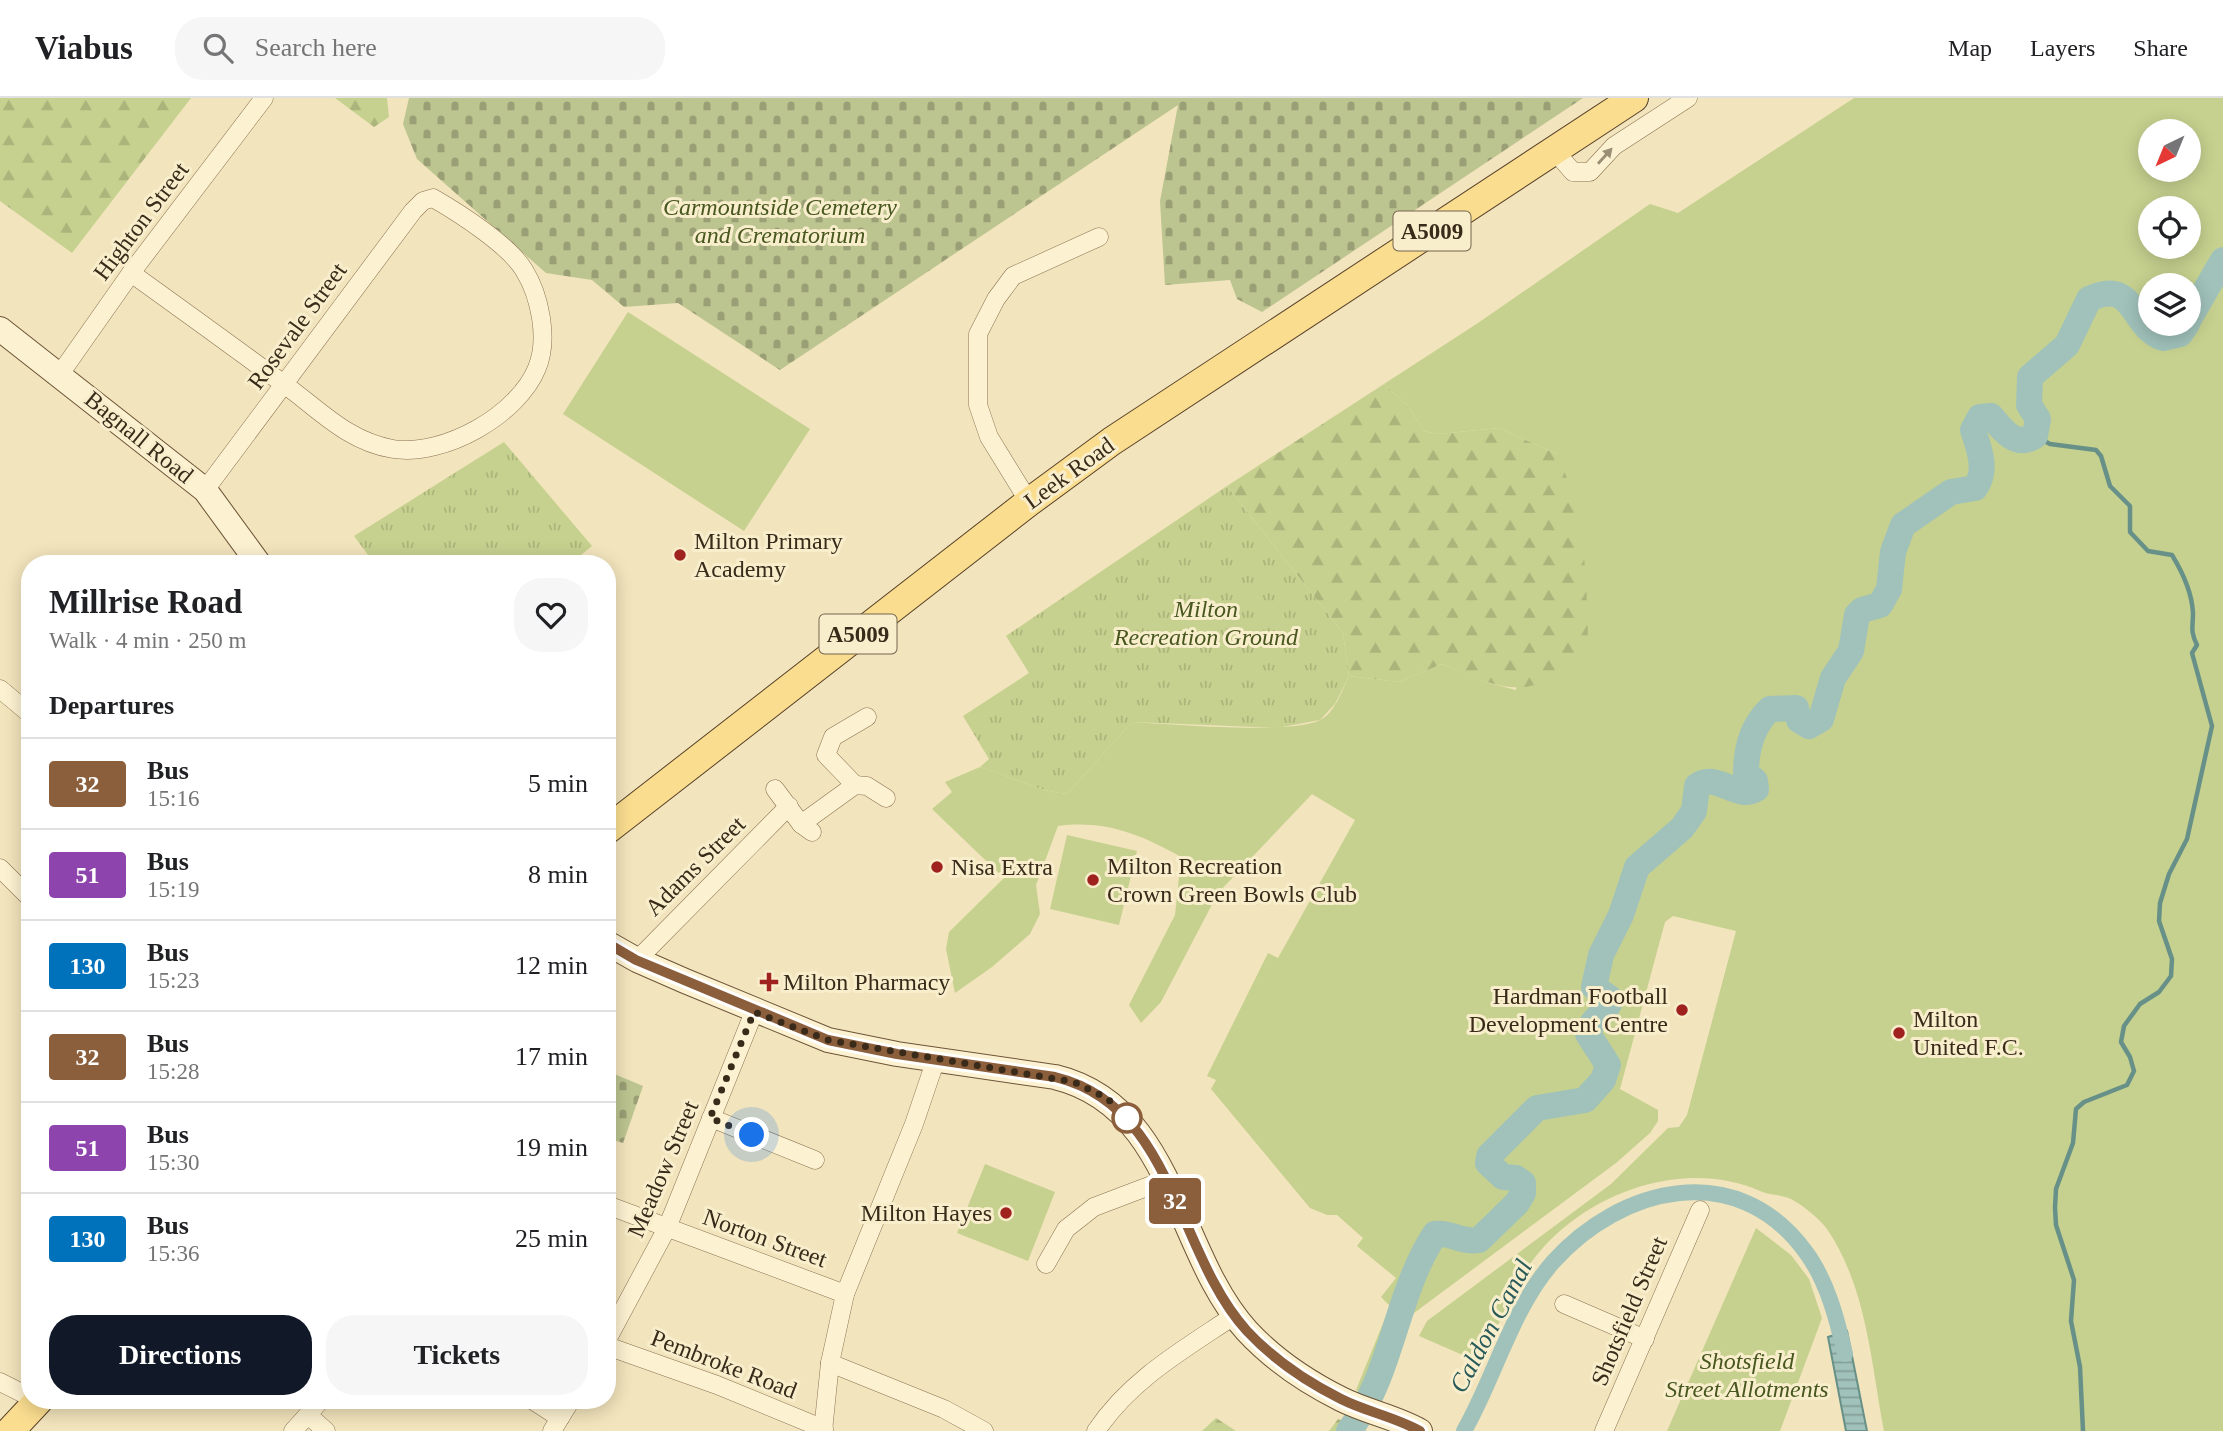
<!DOCTYPE html>
<meta charset="utf-8">
<style>
:root{--surface:#fff;--page:#f6f6f6;--text:#202124;--muted:#757577;--line:#e0e0e0;--accent:#111827}
body{margin:0;font-family:"Times New Roman",serif;background:var(--page);color:var(--text);height:100vh;display:flex;flex-direction:column;font-size:26px;white-space:nowrap}
*{box-sizing:border-box;margin:0}
p{font-size:23px;color:var(--muted)}
.icon{flex:none;width:38px;height:38px;fill:none;stroke:currentColor;stroke-width:2;stroke-linecap:round;stroke-linejoin:round}
.map{position:relative;flex:1;overflow:hidden}
.panel{position:absolute;left:21px;top:457px;width:595px;height:854px;display:flex;flex-direction:column;background:var(--surface);border-radius:28px;box-shadow:0 4px 18px #0003}
.panel>*{flex:none}
.badge{padding:0 14px;border-radius:5px;font-size:24px;line-height:46px}
.needle{width:46px;rotate:223deg}
.controls{position:absolute;left:2138px;top:21px;display:grid;gap:14px}
.controls a{display:grid;place-items:center;width:63px;height:63px;border-radius:50%;background:var(--surface);box-shadow:0 4px 18px #0003;font-size:35px}
.you{position:absolute;width:35px;height:35px;margin:-18px;border:5px solid #fff;border-radius:50%;background:#1a73e8;box-shadow:0 0 0 10px #1a73e833}
.map>.badge{position:absolute;translate:-50% -50%;box-shadow:0 0 0 4px #fff}
h2{padding:0 28px;font-size:26px;line-height:63px}
.round{display:grid;place-items:center;flex:none;width:74px;height:74px;border-radius:28px;background:var(--page)}
.overview{display:flex;align-items:center;justify-content:space-between;height:119px;padding:0 28px}
h1{font-size:33px;font-weight:800;line-height:52px}
.action{display:flex;gap:14px;margin-top:auto;padding:14px 28px}
.action a{flex:1;height:80px;border-radius:28px;background:var(--accent);color:#fff;font-size:28px;font-weight:800;line-height:80px;text-align:center}
.action a+a{background:var(--page);color:var(--text)}
ul{padding:0;list-style:none}
li{display:flex;align-items:center;gap:21px;height:91px;padding:0 28px;border-top:2px solid var(--line)}
li div{flex:1}
li b{display:block;font-size:26px}
li em{font-style:normal}
li .badge{min-width:77px;font-weight:700;text-align:center}
header{display:flex;align-items:center;gap:42px;box-sizing:border-box;height:98px;padding:0 35px;background:var(--surface);border-bottom:2px solid var(--line)}
header strong{font-size:33px}
nav{display:flex;gap:38px;margin-inline-start:auto;font-size:24px}
.search{width:490px;height:63px;background:var(--page);display:flex;align-items:center;gap:18px;box-sizing:border-box;padding:0 24px;border-radius:28px;color:var(--muted);font-size:26px}
.map>svg:first-child{display:block}
.green{fill:#c6d18f;fill-rule:evenodd}
.forest{fill:url(#forest-firs)}
.cemetery{fill:url(#cemetery-stones)}
.park{fill:url(#park-tufts)}
.water{fill:url(#water-rules);stroke:#679188;stroke-width:2}
.lines{fill:none;stroke-linecap:round;stroke-linejoin:round}
.stream{stroke:#679188;stroke-width:4.5}
.canal{stroke:#a0c2ba;stroke-width:16}
.river{stroke:#a0c2ba;stroke-width:26}
.street-casing{stroke:#8b7354;stroke-width:19}
.secondary-casing{stroke:#6d5437;stroke-width:26}
.primary-casing{stroke:#584129;stroke-width:30}
.street{stroke:#fcf1d0;stroke-width:18}
.secondary{stroke:#fcf1d0;stroke-width:24}
.primary{stroke:#fadd8f;stroke-width:28}
.oneway{fill:#9a8e75}
.line-casing{stroke:#fff;stroke-width:16}
.line{stroke:#8b5e3c;stroke-width:10}
.walk{stroke:#392a1a;stroke-width:7;stroke-dasharray:0 12.6}
.poi-dot{fill:#a0221e;stroke:#f9eecc;stroke-width:2.5}
.stop-dot{fill:#fff;stroke:#8b5e3c;stroke-width:3.5}
.labels{text-anchor:middle;dominant-baseline:central;stroke-width:6;stroke-linejoin:round;paint-order:stroke}
.shield{fill:#f9eecc;stroke:#73654f;stroke-width:2}
.shield-label{font-size:23px;font-weight:bold;fill:#392a1a}
.park-label{font-size:24px;font-style:italic;fill:#47571f;stroke:#f9eecc}
.street-label{font-size:24px;fill:#392a1a;stroke:#f9eecc}
.poi-label{font-size:24px;fill:#392a1a;stroke:#f9eecc;text-anchor:start}
.water-label{font-size:26px;font-style:italic;fill:#285a59;stroke:#f9eecc}
</style>
<header>
<strong>Viabus</strong>
<div class="search"><svg class="icon" aria-label="search" viewBox="0 0 24 24"><circle cx="10" cy="10" r="6"/><path d="M15 15l6 6"/></svg>Search here</div>
<nav><a>Map</a><a>Layers</a><a>Share</a></nav>
</header>
<div class="map">
<svg width="2223" height="1333" viewBox="0 0 2223 1333">
<defs>
<pattern id="forest-firs" width="22" height="20" patternUnits="userSpaceOnUse" patternTransform="scale(1.75)"><rect width="22" height="20" fill="#c6d18f"/><path d="M5 1l3.5 6h-7zM16 11l3.5 6h-7z" fill="#abb47b"/></pattern>
<pattern id="cemetery-stones" width="16" height="16" patternUnits="userSpaceOnUse" patternTransform="scale(1.75)"><rect width="16" height="16" fill="#bcc490"/><path d="M2 7V4a2 2 0 0 1 4 0v3zM10 15v-3a2 2 0 0 1 4 0v3z" fill="#9a9f75"/></pattern>
<pattern id="park-tufts" width="24" height="20" patternUnits="userSpaceOnUse" patternTransform="scale(1.75)"><rect width="24" height="20" fill="#c6d18f"/><path d="M3 7l-1-3M5 7V3M7 7l1-3M15 17l-1-3M17 17v-4M19 17l1-3" fill="none" stroke="#abb47b"/></pattern>
<pattern id="water-rules" width="6" height="5" patternUnits="userSpaceOnUse" patternTransform="scale(1.75)"><rect width="6" height="5" fill="#a0c2ba"/><path d="M0 2.5h6" fill="none" stroke="#839e96"/></pattern>
</defs>
<rect width="100%" height="100%" fill="#f2e4bc"/>
<g class="green">
<path d="M1854 0H2223V1333H1884C1871 1265 1867 1190 1827 1131 1820 1121 1796 1101 1785 1099 1776 1096 1769 1097 1760 1093 1679 1057 1571 1100 1525 1174 1507 1202 1495 1236 1481 1265L1419 1238 1427 1223 1611 1086 1668 1030 1679 1029 1687 1017 1736 833 1673 818 1665 824 1620 991 1658 1012V1023L1650 1035 1616 1065 1414 1215 1399 1237 1378 1303 1356 1292 1390 1208 1381 1199 1396 1180 1357 1148 1363 1140 1337 1117H1327L1310 1110 1211 991 1216 982 1207 978 1268 855 1278 860 1355 722 1312 696 1218 795 1161 904 1141 925 1129 907 1175 817 1181 759C1140 736 1105 722 1058 728L1036 787 1040 816 1030 836 992 869 955 895 946 851 949 834 1004 780 932 711 952 694 945 684 980 669C1010 678 1036 693 1067 696L1132 624C1169 626 1292 637 1320 622 1335 615 1342 592 1349 578L1399 584 1442 566 1489 585 1516 592 1557 356 1499 330 1438 336 1424 333 1408 308 1384 286 1478 225 1650 106 1678 115ZM2151 33H2189V72H2151ZM2151 110H2189V149H2151ZM2151 187H2189V226H2151Z"/>
<path d="M628 214 810 331 744 433 563 316Z"/>
<path d="M1067 737 1137 753 1119 827 1050 811Z"/>
<path d="M985 1066 1055 1094 1028 1163 957 1135Z"/>
<path d="M1756 1130 1791 1157 1809 1181 1822 1220 1780 1333H1667Z"/>
</g>
<g class="forest">
<path d="M0 0H191L72 155 0 103Z"/>
<path d="M335 0H387L389 19 374 29Z"/>
<path d="M1384 286 1408 308 1424 333 1438 336 1499 330 1557 356C1586 419 1586 473 1588 541 1576 553 1561 576 1545 583 1510 600 1475 579 1442 566L1399 584 1349 578 1343 535 1227 388Z"/>
<path d="M1216 1320 1236 1333H1202Z"/>
<path d="M1338 1321 1360 1330 1357 1333H1329Z"/>
</g>
<g class="cemetery">
<path d="M409 0H1583L1262 214 1237 201 1230 182 1165 187 1160 103 1178 7 780 272 678 205 624 209 592 182 546 175 417 61 403 26Z"/>
<path d="M607 973 643 988 623 1045 607 1040Z"/>
</g>
<g class="park">
<path d="M504 344 592 448 571 465H374L354 438Z"/>
<path d="M1227 388 1343 535 1349 578 1335 606 1320 622 1277 630 1132 624 1067 696C1036 693 1010 678 980 669L989 661 963 618 1029 575 1006 538Z"/>
</g>
<path class="water" d="M1847 1233 1867 1333H1846L1828 1239Z"/>
<g class="lines">
<path class="stream" d="M2035 338 2050 346 2096 352 2101 358 2110 388 2130 408V434L2148 453 2172 457C2183 475 2192 494 2193 515 2193 529 2190 533 2197 547L2192 555 2212 628 2187 741 2169 776 2160 805 2159 823 2172 861 2171 878 2159 894 2140 906 2124 928 2121 944 2130 959 2134 973 2127 987 2084 1004 2076 1011 2073 1045 2056 1091 2055 1110 2056 1127 2074 1182 2071 1223 2080 1269 2083 1333"/>
<path class="canal" d="M1464 1333C1495 1279 1511 1212 1553 1164 1621 1088 1737 1060 1805 1153 1827 1182 1837 1221 1845 1256"/>
<g class="river">
<path d="M2189 221 2223 162"/>
<path d="M1349 1333C1393 1276 1395 1197 1435 1136 1451 1134 1462 1145 1479 1142L1517 1105 1523 1095V1085L1516 1080 1503 1079 1488 1065 1489 1058 1537 1010 1585 1002 1603 982 1608 967 1588 936C1590 920 1607 916 1611 901L1594 889 1601 857 1621 817 1637 769 1682 730 1694 713 1697 688C1716 673 1737 703 1756 691L1755 683 1746 675C1746 651 1752 628 1770 611L1796 610 1799 622 1809 628 1821 621 1833 580 1851 553 1857 517 1862 512 1880 507 1889 491 1893 454 1903 427 1951 394 1975 390C1988 373 1979 350 1973 332L1980 319 1991 318C2003 333 2016 350 2035 338L2038 321 2029 307 2030 279 2067 247 2089 201C2136 179 2130 229 2163 240L2180 236 2187 226"/>
</g>
<defs>
<g id="street">
<path d="M1554 52 1573 74H1590L1614 48 1688 0"/>
<path d="M131 175C181 211 231 247 281 284 318 310 346 343 393 351 444 359 518 317 537 270 549 241 540 198 524 172 509 147 459 115 433 100L423 103 413 113 205 392"/>
<path d="M60 276 131 175 264 0"/>
<path d="M1029 404 989 339 978 307V236L996 201 1013 178 1099 139"/>
<path d="M0 591 30 616"/>
<path d="M855 687 826 657 833 639 867 619"/>
<path d="M775 691 801 726 812 734"/>
<path d="M801 726 855 687 867 688 886 700"/>
<path d="M0 770 30 800"/>
<path d="M637 862 789 708"/>
<path d="M711 1020 815 1062"/>
<path d="M607 1107 845 1196"/>
<path d="M1046 1166 1066 1131 1094 1109 1165 1082"/>
<path d="M1564 1206 1645 1241"/>
<path d="M607 1242 667 1130 754 914"/>
<path d="M607 1248 717 1287 824 1331"/>
<path d="M830 1265 944 1311 984 1333"/>
<path d="M0 1284 30 1299"/>
<path d="M532 1302 560 1320"/>
<path d="M308 1317 326 1333"/>
<path d="M293 1333 321 1302"/>
<path d="M552 1333 571 1302"/>
<path d="M823 1333 830 1265 845 1196 914 1026 936 961"/>
<path d="M1096 1333C1131 1281 1183 1252 1235 1217"/>
<path d="M1604 1333 1700 1112"/>
</g>
<g id="secondary">
<path d="M0 231 205 392 259 466"/>
<path d="M607 845 637 862 685 883 828 942 897 956 1055 979C1175 1008 1175 1154 1247 1233 1273 1261 1307 1284 1341 1301 1367 1314 1395 1319 1420 1333"/>
</g>
<g id="primary">
<path d="M607 732 1029 404 1112 343 1634 0"/>
<path d="M10 1333 39 1302"/>
</g>
</defs>
<use href="#street" class="street-casing"/>
<use href="#secondary" class="secondary-casing"/>
<use href="#primary" class="primary-casing"/>
<use href="#street" class="street"/>
<use href="#secondary" class="secondary"/>
<use href="#primary" class="primary"/>
</g>
<defs><path id="oneway-solid" d="M-6-.8H1V-3.2L6.5 0L1 3.2V.8H-6Z" transform="scale(1.75)"/></defs>
<use class="oneway" href="#oneway-solid" transform="translate(1605 58) rotate(-48)"/>
<g class="lines">
<defs>
<path id="line" d="M607 845 636 862 828 942 897 956 1055 979C1175 1008 1175 1154 1247 1233 1273 1261 1307 1284 1341 1301 1367 1314 1395 1319 1420 1333"/>
</defs>
<use href="#line" class="line-casing"/>
<use href="#line" class="line"/>
<path class="walk" d="M752 1037 710 1020 754 914 828 942 1074 984 1107 1000 1127 1020"/>
</g>
<g class="poi-dot">
<circle cx="680" cy="457" r="7"/>
<circle cx="937" cy="769" r="7"/>
<circle cx="1093" cy="782" r="7"/>
<path d="M765.5 873.5h7v7h7v7h-7v7h-7v-7h-7v-7h7z"/>
<circle cx="1682" cy="912" r="7"/>
<circle cx="1899" cy="935" r="7"/>
<circle cx="1006" cy="1115" r="7"/>
</g>
<circle class="stop-dot" cx="1127" cy="1020" r="14"/>
<g class="labels">
<g class="shield">
<rect x="1393.5" y="113.5" width="77" height="39" rx="5"/>
<rect x="819.5" y="516.5" width="77" height="39" rx="5"/>
</g>
<g class="shield-label">
<text x="1432" y="133">A5009</text>
<text x="858" y="536">A5009</text>
</g>
<g class="park-label">
<text x="780" y="109">Carmountside Cemetery<tspan x="780" dy="28">and Crematorium</tspan></text>
<text x="1206" y="511">Milton<tspan x="1206" dy="28">Recreation Ground</tspan></text>
<text x="1747" y="1263">Shotsfield<tspan x="1747" dy="28">Street Allotments</tspan></text>
</g>
<g class="street-label">
<text transform="translate(141 123) rotate(-53)">Highton Street</text>
<text transform="translate(297 228) rotate(-54)">Rosevale Street</text>
<text transform="translate(139 339) rotate(39)">Bagnall Road</text>
<text transform="translate(1069 375) rotate(-36)">Leek Road</text>
<text transform="translate(695 768) rotate(-45)">Adams Street</text>
<text transform="translate(663 1071) rotate(-67)">Meadow Street</text>
<text transform="translate(765 1140) rotate(20)">Norton Street</text>
<text transform="translate(1629 1213) rotate(-67)">Shotsfield Street</text>
<text transform="translate(724 1266) rotate(21)">Pembroke Road</text>
</g>
<g class="poi-label">
<text x="694" y="443">Milton Primary<tspan x="694" dy="28">Academy</tspan></text>
<text x="1107" y="768">Milton Recreation<tspan x="1107" dy="28">Crown Green Bowls Club</tspan></text>
<text x="951" y="769">Nisa Extra</text>
<text x="783" y="884">Milton Pharmacy</text>
<text x="1668" y="898" text-anchor="end">Hardman Football<tspan x="1668" dy="28">Development Centre</tspan></text>
<text x="1913" y="921">Milton<tspan x="1913" dy="28">United F.C.</tspan></text>
<text x="992" y="1115" text-anchor="end">Milton Hayes</text>
</g>
<g class="water-label">
<text transform="translate(1491 1228) rotate(-62)">Caldon Canal</text>
</g>
</g>
</svg>
<div class="controls">
<a><svg class="needle" viewBox="-14 -14 28 28"><path d="M0-13l5 13h-10z" fill="#e53935"/><path d="M0 13l5-13h-10z" fill="#757577"/></svg></a>
<a><svg class="icon" aria-label="locate" viewBox="0 0 24 24"><circle cx="12" cy="12" r="6"/><path d="M12 2v4M12 18v4M2 12h4M18 12h4"/></svg></a>
<a><svg class="icon" aria-label="layers" viewBox="0 0 24 24"><path d="M12 4l9 5-9 5-9-5zM3 14l9 5 9-5"/></svg></a>
</div>
<div class="you" style="left:752px;top:1037px"></div>
<b class="badge" style="left:1175px;top:1103px;background:#8b5e3c;color:#fff">32</b>
<section class="panel">
<div class="overview"><div><h1>Millrise Road</h1><p>Walk · 4 min · 250 m</p></div><a class="round"><svg class="icon" aria-label="heart" viewBox="0 0 24 24"><path d="M12 20l-8-8c-3-5 5-10 8-4 3-6 11-1 8 4z"/></svg></a></div>
<h2>Departures</h2>
<ul>
<li><span class="badge" style="background:#8b5e3c;color:#fff">32</span><div><b>Bus</b><p>15:16</p></div><em>5 min</em></li>
<li><span class="badge" style="background:#8e44ad;color:#fff">51</span><div><b>Bus</b><p>15:19</p></div><em>8 min</em></li>
<li><span class="badge" style="background:#0072bc;color:#fff">130</span><div><b>Bus</b><p>15:23</p></div><em>12 min</em></li>
<li><span class="badge" style="background:#8b5e3c;color:#fff">32</span><div><b>Bus</b><p>15:28</p></div><em>17 min</em></li>
<li><span class="badge" style="background:#8e44ad;color:#fff">51</span><div><b>Bus</b><p>15:30</p></div><em>19 min</em></li>
<li><span class="badge" style="background:#0072bc;color:#fff">130</span><div><b>Bus</b><p>15:36</p></div><em>25 min</em></li>
</ul>
<div class="action"><a>Directions</a><a>Tickets</a></div>
</section>
</div>
